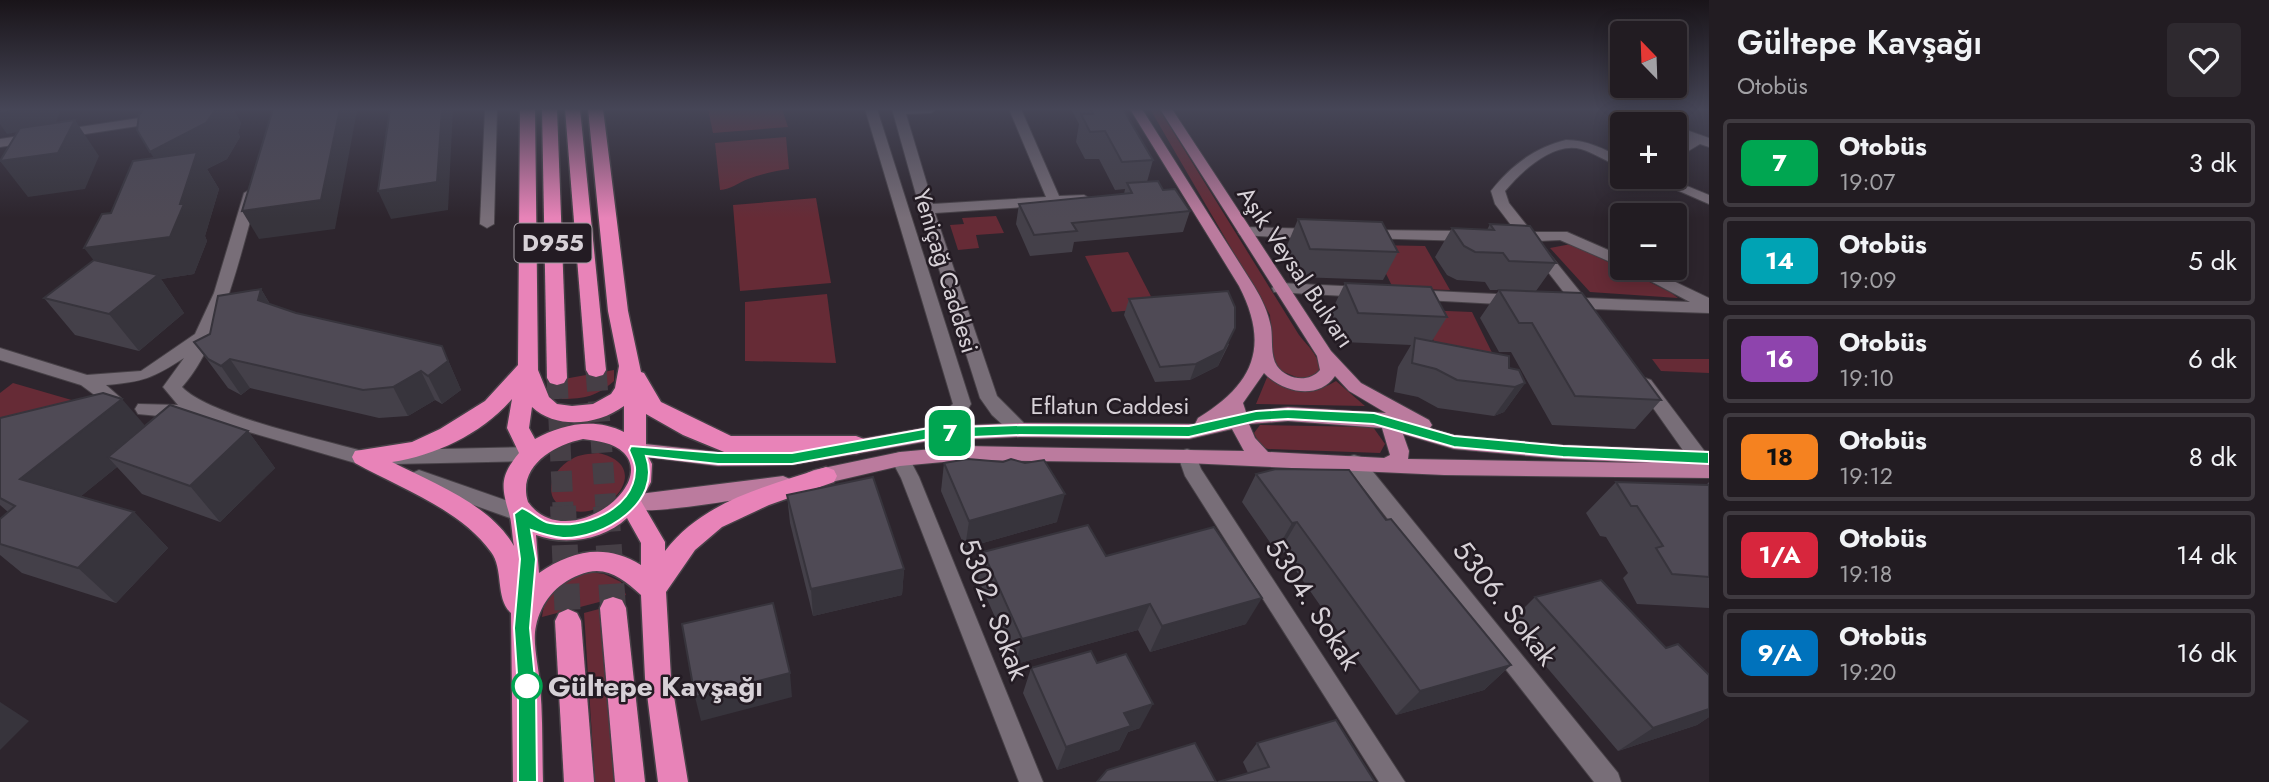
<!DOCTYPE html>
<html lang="tr">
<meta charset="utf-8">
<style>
:root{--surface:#221c22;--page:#2e292f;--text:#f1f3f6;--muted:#a2a1a5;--line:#3f3a40}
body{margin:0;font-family:Jost,sans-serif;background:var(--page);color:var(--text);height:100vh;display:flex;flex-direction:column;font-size:26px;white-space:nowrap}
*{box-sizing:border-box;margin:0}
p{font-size:23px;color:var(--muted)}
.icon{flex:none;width:38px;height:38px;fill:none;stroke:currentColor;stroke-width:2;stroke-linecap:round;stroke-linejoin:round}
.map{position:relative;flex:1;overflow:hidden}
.panel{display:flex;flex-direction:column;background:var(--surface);width:560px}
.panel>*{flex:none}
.badge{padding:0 14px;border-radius:10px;font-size:24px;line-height:46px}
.needle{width:46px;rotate:337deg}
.controls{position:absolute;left:1610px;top:21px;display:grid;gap:14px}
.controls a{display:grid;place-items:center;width:77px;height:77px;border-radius:7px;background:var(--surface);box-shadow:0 4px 18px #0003,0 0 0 2px var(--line);font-size:35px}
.map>.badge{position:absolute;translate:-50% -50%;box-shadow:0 0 0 4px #fff}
.round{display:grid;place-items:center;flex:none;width:74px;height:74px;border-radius:7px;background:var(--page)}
.headline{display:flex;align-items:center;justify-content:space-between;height:119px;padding:0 28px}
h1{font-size:33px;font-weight:600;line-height:52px}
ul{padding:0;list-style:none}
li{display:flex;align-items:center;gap:21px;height:88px;margin:0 14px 10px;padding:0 14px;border:4px solid var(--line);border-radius:7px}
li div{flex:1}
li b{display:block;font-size:26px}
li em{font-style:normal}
li .badge{min-width:77px;font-weight:700;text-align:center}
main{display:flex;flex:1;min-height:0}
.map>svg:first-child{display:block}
.green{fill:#662b36}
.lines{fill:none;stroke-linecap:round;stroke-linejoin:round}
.highway-tunnel-far1{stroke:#463f46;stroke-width:21;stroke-dasharray:21 10;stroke-linecap:butt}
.highway-tunnel{stroke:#463f46;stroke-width:26;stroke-dasharray:26 13;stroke-linecap:butt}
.minor-casing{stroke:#474147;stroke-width:2}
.major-casing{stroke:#474147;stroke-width:2}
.highway-casing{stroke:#474147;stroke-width:3}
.minor{fill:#786e78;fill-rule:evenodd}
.major{fill:#bb7b9e;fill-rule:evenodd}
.highway{fill:#e883b8;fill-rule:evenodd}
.wall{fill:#444049}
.shaded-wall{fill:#37343c}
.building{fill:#4f4a55;stroke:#37343c;stroke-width:2}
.line{fill:#00a651;stroke:#fff;stroke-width:2}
.stop-dot{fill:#fff;stroke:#00a651;stroke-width:3.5}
.labels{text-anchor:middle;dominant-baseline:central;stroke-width:5;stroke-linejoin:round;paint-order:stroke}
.shield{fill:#231b23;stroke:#a19aa1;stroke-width:2}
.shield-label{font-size:23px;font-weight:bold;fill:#d7d1d7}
.street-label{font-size:24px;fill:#d7d1d7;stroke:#231b23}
.near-street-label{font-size:28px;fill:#d7d1d7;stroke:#231b23}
.near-stop-label{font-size:28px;font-weight:bold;fill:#d7d1d7;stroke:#231b23;text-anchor:start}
</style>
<main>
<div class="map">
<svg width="1709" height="782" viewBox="0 0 1709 782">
<rect width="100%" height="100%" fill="#2d252d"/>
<g class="green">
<path d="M708 109H782L788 127 713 133Z"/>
<path d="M1150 109H1159L1299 335C1307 345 1322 359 1320 373L1304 380 1281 371 1276 365 1273 358 1270 315Z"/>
<path d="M786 137 789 169C775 171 761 174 748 179 738 183 731 189 720 190L715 143Z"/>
<path d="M816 198 831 283 740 291 733 205Z"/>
<path d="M996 216 1004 233 976 235 979 248 958 250 950 225 964 224 962 218Z"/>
<path d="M1571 244 1670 292 1678 298 1590 292 1550 248Z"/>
<path d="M1372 245 1425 246 1450 290 1393 288Z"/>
<path d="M1128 252 1157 308 1112 312 1085 256Z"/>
<path d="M827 294 836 363 745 361V302Z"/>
<path d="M1422 310 1472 312 1502 373 1444 368Z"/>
<path d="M1652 359H1709V373L1661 371Z"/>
<path d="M614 370V381C597 396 585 399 562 399L547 382Z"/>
<path d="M1268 375C1291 392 1311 396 1336 381L1365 406 1256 404Z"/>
<path d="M13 383 75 401 0 433V393Z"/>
<path d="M1260 425 1373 427 1385 444 1380 453 1268 449 1260 446 1254 433Z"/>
<path d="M598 453C655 465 610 522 569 510 540 501 550 470 572 459 580 454 589 454 598 453Z"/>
<path d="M591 572 604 574 621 582 626 595 542 617C545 589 564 576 591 572Z"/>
<path d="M599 609 614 782H595L584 613Z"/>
</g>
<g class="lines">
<g class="highway-tunnel-far1">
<path d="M596 370 606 508"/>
<path d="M557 378 563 508"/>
</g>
<g class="highway-tunnel">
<path d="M563 506 568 621"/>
<path d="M606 506 613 608"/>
</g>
<defs>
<g id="minor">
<path d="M485 109H497L494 224 487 228 480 224Z"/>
<path d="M865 109H877L971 404 963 417 929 441 923 439 920 434 923 429 953 404Z"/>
<path d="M892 109H937L931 113 906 114 933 204 1046 197 1009 109H1021L1059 196 1084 195 1091 199 1084 203 935 213 997 396 1026 425 1029 430 1026 435H1014L992 415 980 398 920 209Z"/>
<path d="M1633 109H1647L1668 124H1654Z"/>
<path d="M159 115 164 116V122L0 147V139Z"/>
<path d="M1675 126 1709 138V147L1700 144 1675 159V149L1688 140 1675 134Z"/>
<path d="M1566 140C1587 140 1604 149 1622 158V167C1608 163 1595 153 1581 149 1553 141 1521 172 1505 191L1509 203 1532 232H1567L1622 256V267L1560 240 1539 241 1585 298 1690 302 1626 268H1646L1709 298V313L1593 309 1592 314 1586 315 1576 308 1567 307 1565 303 1569 299 1524 241 1513 240 1511 237 1517 233 1495 204 1491 191C1510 166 1536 147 1566 140Z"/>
<path d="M1647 177H1665L1709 195V204Z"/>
<path d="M251 189 258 193C242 248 221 345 182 387 212 418 336 442 383 457L385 462 383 467 376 469 211 421 138 414 135 409 138 404 178 405 163 387 184 358C153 378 143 382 106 385L122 399 119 404 104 412 98 410 95 405 100 399 81 385 0 360V348L87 375 141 371 195 334 214 293 244 193Z"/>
<path d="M1245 227 1315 229 1322 234 1315 239 1240 235 1238 232 1240 229Z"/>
<path d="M1367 230 1469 231 1476 236 1469 241 1362 238 1360 235Z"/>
<path d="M1280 283 1363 287 1371 292 1363 297 1274 292 1272 288Z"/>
<path d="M1412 290 1517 295 1525 300 1517 305 1406 299 1404 295 1406 291Z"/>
<path d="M1645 378 1651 380 1706 453 1708 458 1706 463 1699 465 1692 463 1639 388 1636 384 1639 380Z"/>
<path d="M531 447 538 449 540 454 538 459 531 461 395 464 388 462 386 457 388 452 395 450Z"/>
<path d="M1187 449 1194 451 1201 469 1405 782H1379L1185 476 1178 456 1180 451Z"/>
<path d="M900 452 907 454 919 477 1043 782H1019L901 478 891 459 893 454Z"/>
<path d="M1354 455 1361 457 1618 773 1621 782H1594L1347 467 1345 462 1347 457Z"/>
<path d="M419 470 528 508 531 514 528 520 521 522 412 483 409 478 412 473Z"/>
</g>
<g id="major">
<path d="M1130 109H1142L1254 286C1262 299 1268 312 1271 327 1273 339 1270 355 1277 366 1287 380 1309 383 1320 370L1317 356 1160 109H1172L1331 351 1361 383 1429 420 1432 425 1430 428 1454 435 1563 445 1709 451V478L1444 475 1187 463 965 460 900 466 814 486 807 483 804 478 807 473 814 470 900 452 965 446 1244 451 1232 429 1189 439 1020 437 929 441 792 465 718 466 629 455 627 450 629 445 636 443 718 452 792 451 929 427 1020 423 1195 424 1198 418C1254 384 1270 346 1239 286ZM1264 373C1282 392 1318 401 1335 376L1349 391 1386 413 1288 407 1246 412 1243 403ZM1288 421 1382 428 1390 455 1384 458 1268 452 1255 438 1249 424ZM1403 434 1454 449 1563 459 1652 463 1408 459 1409 451Z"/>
<path d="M783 476 790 479 793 484 790 489 783 492C749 497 651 517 623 508L620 502 623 496Z"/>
</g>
<g id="highway">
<path d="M520 109H535L538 370 549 397 557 404 572 406 593 404 611 394 615 388 619 366 608 311 588 109H603L628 311 641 372 644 373 661 402 731 436H856L864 439 867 445 864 451 856 454H729L683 435 646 414V452L652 464 651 482 641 501 665 542V551C704 500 768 486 826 467L834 470 837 476 834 482 769 505 722 527 695 550 666 592 671 678 688 782H658L645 678 641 595C622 578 605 564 579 575 556 584 541 602 536 626 532 643 539 667 540 685 543 717 542 750 543 782H513L511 613C495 599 504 569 491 552 460 509 400 488 355 463L352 457 355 451 412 442 440 429 485 401 518 365ZM512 399 507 428 519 453C500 476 501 486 509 513 512 523 512 536 514 546 490 504 433 483 392 462 435 456 483 433 512 399ZM624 406V432C595 417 562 424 535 439L529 428 532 407C557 430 598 425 624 406ZM583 439C597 441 613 442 624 453 657 487 565 554 528 502 517 467 553 445 583 439ZM627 518 641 543V565C606 543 572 550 539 573L536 535C565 546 604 540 627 518Z"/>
<path d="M542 109H557L567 378 564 383 557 385 550 383 547 378Z"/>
<path d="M565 109H580L606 370 603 375 596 377 589 375 586 370Z"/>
<path d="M613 597 622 600 626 608 645 782H615L600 608 604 600Z"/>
<path d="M568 609 577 613 581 621 594 782H564L555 621 559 613Z"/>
</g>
</defs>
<use href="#minor" class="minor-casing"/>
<use href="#major" class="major-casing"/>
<use href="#highway" class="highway-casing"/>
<use href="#minor" class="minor"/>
<use href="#major" class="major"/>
<use href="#highway" class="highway"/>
</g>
<g class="wall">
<path d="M144 109H233L241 123 238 133 240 137 227 159 207 169 219 189 205 236 207 241 194 274 161 279 184 313 139 351 75 335 44 298 94 260 111 213 154 158Z"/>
<path d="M1071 109H1123L1153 160 1147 182 1163 190 1190 211 1183 232 1074 242 1072 252 1030 256 1016 224 1019 204 1124 194 1125 189 1115 190 1099 159H1085L1076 142 1079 124Z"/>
<path d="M1298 219 1398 252 1383 280 1298 277 1286 248Z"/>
<path d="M1490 224 1556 263 1536 291 1661 400 1635 429 1552 425 1511 352H1499L1480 318 1499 290H1490L1485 282 1457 280 1447 275 1435 257 1452 228 1487 230Z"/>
<path d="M1345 283 1447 317 1432 341 1509 368 1525 383 1504 412 1494 416 1438 408 1418 397 1394 392 1398 367 1411 345 1343 342 1331 312Z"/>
<path d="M261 289 270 304 296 313 442 346 461 390 442 404 435 400 408 416 379 418 250 388 241 395 228 388 194 342 210 334Z"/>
<path d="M1129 299 1229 344 1218 366 1190 380 1155 382 1124 315Z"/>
<path d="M0 418 248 431 275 468 220 522 142 494 117 467 81 496 134 512 168 548 116 603 22 573 0 555V519L8 512 0 505Z"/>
<path d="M944 463H1025L1057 522 965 548 941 491Z"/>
<path d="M1256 474 1511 665 1484 690 1396 715 1281 549 1276 551 1242 502Z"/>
<path d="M1616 482 1706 485 1709 482V608L1637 604 1623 578 1628 573 1606 537 1600 536 1586 513Z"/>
<path d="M787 495 904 569 902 595 813 616 790 523Z"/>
<path d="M983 552 1106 556 1246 624 1150 652 1138 630 1016 664 978 579Z"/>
<path d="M1535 597 1666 648 1709 675V717L1697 725 1618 751 1509 623Z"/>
<path d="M1097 663 1140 728 1128 732 1119 750 1057 770 1023 693 1031 668Z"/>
<path d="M1257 743 1375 782 1248 773 1243 762Z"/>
</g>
<g class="shaded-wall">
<path d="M24 109H61L55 125 7 134 0 124V113Z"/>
<path d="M216 109H233L241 123 238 133 240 137 227 159 207 169 219 189 205 236 207 241 194 274 161 279 184 313 139 351 109 314 113 285 84 248 173 188 150 152Z"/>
<path d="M340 109H356L357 111 335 229 259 239 242 211Z"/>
<path d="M442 109H453L448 210 391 219 378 191Z"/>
<path d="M75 120 99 156 85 189 28 197 0 161Z"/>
<path d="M261 289 278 318 258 300Z"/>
<path d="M1235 328 1218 366 1190 380 1196 364Z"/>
<path d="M442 346 461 390 442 404 428 376Z"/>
<path d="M230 359 250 388 241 395 221 366Z"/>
<path d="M421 371 435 400 408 416 393 387Z"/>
<path d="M1525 383 1504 412 1494 416 1515 387Z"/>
<path d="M122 399 154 436 108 457 117 467 58 515 20 479Z"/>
<path d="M248 431 275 468 220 522 190 486Z"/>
<path d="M1065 494 1057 522 965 548 969 521Z"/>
<path d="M134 512 168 548 116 603 78 568Z"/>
<path d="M1297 522 1281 549 1276 551 1292 523Z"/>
<path d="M904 569 902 595 813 616 811 589Z"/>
<path d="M1262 598 1246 624 1150 652 1162 626Z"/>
<path d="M1150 604 1138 630 1016 664 1022 639Z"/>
<path d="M1511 665 1484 690 1396 715 1420 691Z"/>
<path d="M790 673 792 697 701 721 695 697Z"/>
<path d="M0 702 29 721 0 750Z"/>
<path d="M1153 704 1140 728 1128 732 1119 750 1057 770 1066 747 1124 713Z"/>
<path d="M1709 709V717L1697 725 1618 751 1653 728Z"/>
</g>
<g class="building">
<path d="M0 109H24L0 113Z"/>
<path d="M144 109H216L206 123 150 152 137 130 139 115Z"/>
<path d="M273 109H340L321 200 242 211Z"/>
<path d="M390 109H442L437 182 378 191Z"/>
<path d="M1091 109H1123L1153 160 1122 162 1105 131 1090 132 1081 114H1093Z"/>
<path d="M75 120 58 153 0 161 20 128Z"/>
<path d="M197 152 180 204H184L170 237 84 248 102 214 111 213 133 161Z"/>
<path d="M1158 181 1163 190 1175 189 1190 211 1072 223 1077 231 1034 235 1019 204 1132 193 1127 183Z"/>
<path d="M1298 219 1382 222 1398 252 1310 249Z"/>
<path d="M1490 224 1530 226 1556 263 1509 261 1503 253 1475 252 1464 246 1452 228 1494 230Z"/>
<path d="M94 260 158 275 109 314 44 298Z"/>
<path d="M1345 283 1431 287 1447 317 1358 313Z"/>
<path d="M261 289 258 300 296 313 442 346 448 361 428 376 421 371 393 387 363 390 230 359 221 366 208 359 194 342 210 334 218 296Z"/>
<path d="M1499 290 1582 293 1661 400 1575 396 1532 323H1519Z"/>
<path d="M1228 291 1235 307V328L1224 350 1196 364 1160 367 1129 299Z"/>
<path d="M1415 338 1509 356V368L1519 370 1525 383 1515 387 1457 380 1436 369 1412 363Z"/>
<path d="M103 393 122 399 20 479 134 512 78 568 0 544V519L15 506 0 498V418Z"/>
<path d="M170 405 248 431 190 486 108 457Z"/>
<path d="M968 459 1003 462 1011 459 1025 463 1044 460 1065 494 969 521 944 463Z"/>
<path d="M1276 469 1349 470 1386 520 1391 519 1511 665 1420 691 1297 522 1292 523 1256 474Z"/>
<path d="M873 477 904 569 811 589 787 495Z"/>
<path d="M1616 482 1709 485V577L1672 574 1656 548 1663 546 1637 506H1631Z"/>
<path d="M1088 525 1106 556 1214 527 1262 598 1162 626 1150 604 1022 639 983 552Z"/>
<path d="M1601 580 1666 648 1678 644 1709 675V709L1653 728 1535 597Z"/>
<path d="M773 603 790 673 695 697 682 624Z"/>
<path d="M1091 651 1097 663 1126 654 1153 704 1124 713 1131 726 1066 747 1031 668Z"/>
<path d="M1336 720 1375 782H1218L1269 767 1257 743Z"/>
<path d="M1195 743 1216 782H1097L1107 770Z"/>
</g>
<linearGradient id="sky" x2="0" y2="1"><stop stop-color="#191419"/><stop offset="0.5" stop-color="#464657"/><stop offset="1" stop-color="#464657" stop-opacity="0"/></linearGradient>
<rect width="1709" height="218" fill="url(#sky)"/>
<path class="line" d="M1288 409 1374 413 1454 436 1563 446 1709 452V464L1563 457 1454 447 1374 424 1288 419 1256 421 1189 437 1020 435 929 439 792 464H718L646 456C663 503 603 539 563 538 551 537 542 534 531 530L536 559 530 628 536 689 537 782H518V689L514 628 520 559 514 514 522 508C532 511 539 521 550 523 583 530 634 509 635 471 636 464 631 456 629 450L631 446 718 453H792L929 428 1020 425 1189 426 1256 411Z"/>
<circle class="stop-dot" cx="527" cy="686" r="14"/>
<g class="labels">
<rect class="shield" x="514.5" y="223.5" width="77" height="39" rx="5"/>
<g class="shield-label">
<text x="553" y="243">D955</text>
</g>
<g class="street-label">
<text transform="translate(1296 267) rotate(56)">Aşık Veysal Bulvarı</text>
<text transform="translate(946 271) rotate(73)">Yeniçağ Caddesi</text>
<text x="1110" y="405">Eflatun Caddesi</text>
</g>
<g class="near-street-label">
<text transform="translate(1505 603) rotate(52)">5306. Sokak</text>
<text transform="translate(1313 604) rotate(57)">5304. Sokak</text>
<text transform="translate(994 609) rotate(69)">5302. Sokak</text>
</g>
<g class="near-stop-label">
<text x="548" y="686">Gültepe Kavşağı</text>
</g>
</g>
</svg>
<div class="controls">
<a><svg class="needle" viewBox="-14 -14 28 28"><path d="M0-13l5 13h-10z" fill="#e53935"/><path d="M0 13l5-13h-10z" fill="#a2a1a5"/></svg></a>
<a>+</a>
<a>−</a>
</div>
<b class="badge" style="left:950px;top:433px;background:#00a651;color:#fff">7</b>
</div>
<section class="panel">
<div class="headline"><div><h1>Gültepe Kavşağı</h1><p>Otobüs</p></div><a class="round"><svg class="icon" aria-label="heart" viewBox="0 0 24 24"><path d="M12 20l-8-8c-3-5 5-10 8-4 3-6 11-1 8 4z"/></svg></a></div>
<ul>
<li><span class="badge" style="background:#00a651;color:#fff">7</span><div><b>Otobüs</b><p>19:07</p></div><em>3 dk</em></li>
<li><span class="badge" style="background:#00a3b4;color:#fff">14</span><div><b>Otobüs</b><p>19:09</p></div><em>5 dk</em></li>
<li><span class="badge" style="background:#8e44ad;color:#fff">16</span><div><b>Otobüs</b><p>19:10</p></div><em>6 dk</em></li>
<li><span class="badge" style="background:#f58220;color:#111">18</span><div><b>Otobüs</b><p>19:12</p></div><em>8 dk</em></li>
<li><span class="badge" style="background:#d7263d;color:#fff">1/A</span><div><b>Otobüs</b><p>19:18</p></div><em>14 dk</em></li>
<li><span class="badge" style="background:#0072bc;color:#fff">9/A</span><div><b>Otobüs</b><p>19:20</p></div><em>16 dk</em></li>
</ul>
</section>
</main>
